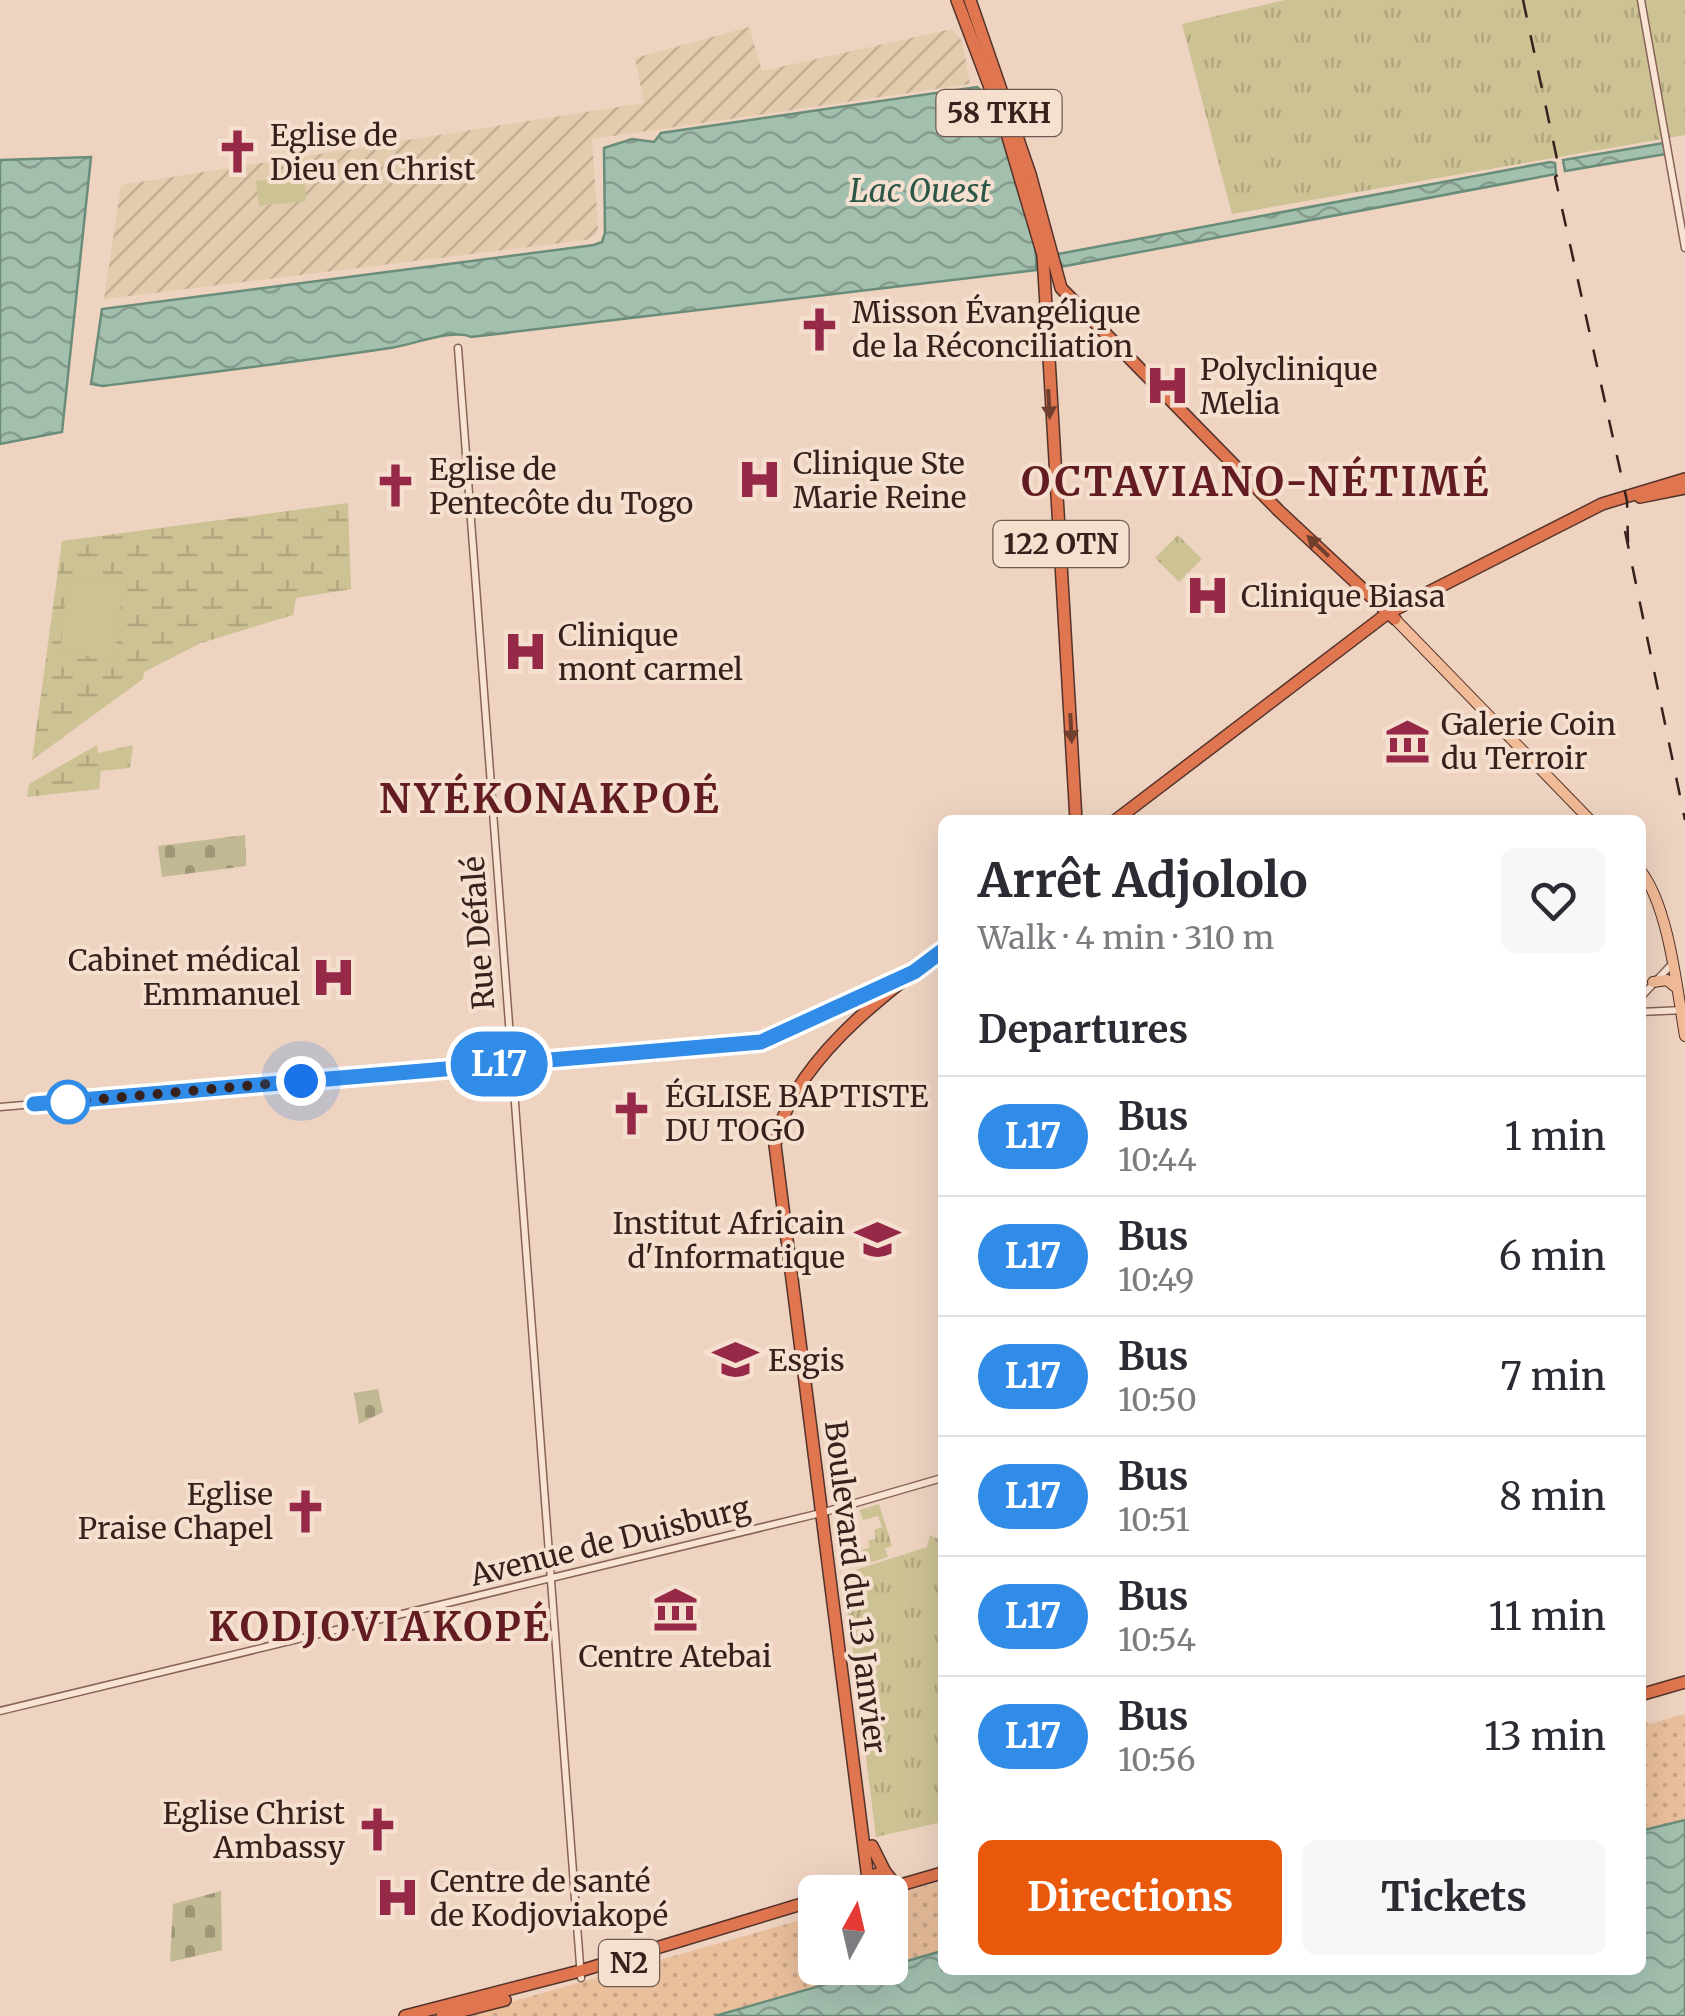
<!DOCTYPE html>
<meta charset="utf-8">
<style>
:root{--surface:#fff;--page:#f7f7f7;--text:#2b2b33;--muted:#7c7c81;--line:#e1e1e2;--accent:#ea580c}
body{margin:0;font-family:Merriweather,serif;background:var(--page);color:var(--text);height:100vh;display:flex;flex-direction:column;font-size:38px;white-space:nowrap}
*{box-sizing:border-box;margin:0}
p{font-size:32px;color:var(--muted)}
.icon{flex:none;width:55px;height:55px;fill:none;stroke:currentColor;stroke-width:2;stroke-linecap:round;stroke-linejoin:round}
.map{position:relative;flex:1;overflow:hidden}
.drawer{position:absolute;left:938px;top:815px;width:708px;height:1160px;display:flex;flex-direction:column;background:var(--surface);border-radius:15px;box-shadow:0 10px 40px #0002}
.drawer>*{flex:none}
.badge{padding:0 20px;border-radius:32px;font-size:35px;line-height:65px}
.needle{width:65px;rotate:8deg}
.buttons{position:absolute;left:798px;top:1875px;display:grid;gap:20px}
.buttons a{display:grid;place-items:center;width:110px;height:110px;border-radius:15px;background:var(--surface);box-shadow:0 10px 40px #0002;font-size:50px}
.you{position:absolute;width:50px;height:50px;margin:-25px;border:8px solid #fff;border-radius:50%;background:#1a73e8;box-shadow:0 0 0 15px #1a73e833}
.map>.badge{position:absolute;translate:-50% -50%;box-shadow:0 0 0 5px #fff}
h2{padding:0 40px;font-size:38px;line-height:90px}
.round{display:grid;place-items:center;flex:none;width:105px;height:105px;border-radius:15px;background:var(--page)}
.headline{display:flex;align-items:center;justify-content:space-between;height:170px;padding:0 40px}
h1{font-size:48px;font-weight:700;line-height:75px}
.action{display:flex;gap:20px;margin-top:auto;padding:20px 40px}
.action a{flex:1;height:115px;border-radius:15px;background:var(--accent);color:#fff;font-size:40px;font-weight:700;line-height:115px;text-align:center}
.action a+a{background:var(--page);color:var(--text)}
ul{padding:0;list-style:none}
li{display:flex;align-items:center;gap:30px;height:120px;padding:0 40px;border-top:2px solid var(--line)}
li div{flex:1}
li b{display:block;font-size:38px}
li em{font-style:normal}
li .badge{min-width:110px;font-weight:700;text-align:center}
.map>svg:first-child{display:block}
.farmland{fill:url(#farmland-furrows)}
.grass{fill:url(#grass-tufts)}
.wetland{fill:url(#wetland-marsh)}
.sand{fill:url(#sand-dots)}
.cemetery{fill:url(#cemetery-stones)}
.pitch{fill:#ccc294}
.water{fill:url(#water-waves);stroke:#6a8d7a;stroke-width:2.5}
.lines{fill:none;stroke-linecap:round;stroke-linejoin:round}
.minor-casing{stroke:#876358;stroke-width:9}
.major-casing{stroke:#54332c;stroke-width:12}
.highway-casing{stroke:#54332c;stroke-width:14}
.minor{stroke:#f9e3d3;stroke-width:6}
.major{stroke:#f2bb97;stroke-width:10}
.highway{stroke:#df764f;stroke-width:11}
.rail{stroke:#36211c;stroke-width:2.5;stroke-dasharray:18 18;stroke-linecap:butt}
.oneway{fill:#713f2e}
.line-casing{stroke:#fff;stroke-width:22}
.line{stroke:#318ce7;stroke-width:15}
.walk{stroke:#36211c;stroke-width:10;stroke-dasharray:0 18}
.stop-dot{fill:#fff;stroke:#318ce7;stroke-width:5}
.labels{text-anchor:middle;dominant-baseline:central;stroke-width:8;stroke-linejoin:round;paint-order:stroke}
.shield{fill:#f5dfcf;stroke:#6f5a52;stroke-width:2.5}
.shield-label{font-size:28px;font-weight:bold;fill:#36211c}
.poi-label{font-size:30px;fill:#36211c;stroke:#f5dfcf;text-anchor:start}
.street-label{font-size:30px;fill:#36211c;stroke:#f5dfcf}
.water-label{font-size:32px;font-style:italic;fill:#2b5647;stroke:#f5dfcf}
.district-label{font-size:40px;font-weight:bold;letter-spacing:2.5px;fill:#631c21;stroke:#f5dfcf}
</style>
<div class="map">
<svg width="1685" height="2016" viewBox="0 0 1685 2016">
<defs>
<pattern id="farmland-furrows" width="10" height="10" patternUnits="userSpaceOnUse" patternTransform="scale(2.5)"><rect width="10" height="10" fill="#e3cbad"/><path d="M-1 1l2-2M0 10L10 0M9 11l2-2" fill="none" stroke="#c3ae94"/></pattern>
<pattern id="grass-tufts" width="24" height="20" patternUnits="userSpaceOnUse" patternTransform="scale(2.5)"><rect width="24" height="20" fill="#ccc294"/><path d="M3 7l-1-3M5 7V3M7 7l1-3M15 17l-1-3M17 17v-4M19 17l1-3" fill="none" stroke="#b0a67f"/></pattern>
<pattern id="wetland-marsh" width="20" height="14" patternUnits="userSpaceOnUse" patternTransform="scale(2.5)"><rect width="20" height="14" fill="#ccc294"/><path d="M1 5h8M5 5V1M11 12h8M15 12V8" fill="none" stroke="#b0a67f"/></pattern>
<pattern id="sand-dots" width="8" height="8" patternUnits="userSpaceOnUse" patternTransform="scale(2.5)"><rect width="8" height="8" fill="#eabf9c"/><path d="M2 2h.1M6 6h.1" fill="none" stroke="#c9a486" stroke-width="1.8" stroke-linecap="round"/></pattern>
<pattern id="cemetery-stones" width="16" height="16" patternUnits="userSpaceOnUse" patternTransform="scale(2.5)"><rect width="16" height="16" fill="#c0b993"/><path d="M2 7V4a2 2 0 0 1 4 0v3zM10 15v-3a2 2 0 0 1 4 0v3z" fill="#9d9677"/></pattern>
<pattern id="water-waves" width="16" height="10" patternUnits="userSpaceOnUse" patternTransform="scale(2.5)"><rect width="16" height="10" fill="#a3c0af"/><path d="M0 5q4-4 8 0t8 0" fill="none" stroke="#869c8e"/></pattern>
</defs>
<rect width="100%" height="100%" fill="#eed3c0"/>
<path class="farmland" d="M749 27 762 71 952 29 962 41 970 84 592 139 598 226 596 235 586 240 104 299 121 185 644 103 635 58Z"/>
<g class="grass">
<path d="M1285 0H1685V135L1232 214 1182 24Z"/>
<path d="M1178 535 1202 559 1179 582 1155 558Z"/>
<path d="M879 1504 892 1546 885 1548 888 1557 866 1564 862 1550 870 1547 868 1541 876 1538 874 1530 882 1527 878 1516 863 1520 860 1510Z"/>
<path d="M930 1535 942 1541V1822L876 1837 843 1574 927 1547Z"/>
</g>
<g class="wetland">
<path d="M348 503 351 589 296 598 293 615 201 643 144 672 143 679 32 760 62 541Z"/>
<path d="M97 745 98 753 133 745 130 768 101 771 99 789 27 797 29 784Z"/>
</g>
<g class="sand">
<path d="M1685 1714V1820L1640 1831V1717L1650 1724Z"/>
<path d="M942 1882V1951L890 1964V1902L909 1890Z"/>
<path d="M815 1916V1968H879L715 2016H461Z"/>
</g>
<g class="cemetery">
<path d="M245 835 246 866 162 877 158 846Z"/>
<path d="M378 1389 383 1412 359 1424 354 1393Z"/>
<path d="M221 1891 222 1950 170 1962 173 1904Z"/>
</g>
<g class="pitch">
<path d="M304 176 306 201 259 206 256 181Z"/>
<path d="M68 577 123 583 115 659 60 653Z"/>
</g>
<g class="water">
<path d="M977 87C1003 106 1040 237 1036 270L471 337C454 328 412 345 390 348 297 362 199 374 103 386L91 384 102 309 594 245 602 242 605 233 604 148 632 139 654 142 661 133Z"/>
<path d="M1664 143 1666 154 1565 171 1563 160Z"/>
<path d="M91 157 62 432 0 444V160Z"/>
<path d="M1550 162 1555 163 1556 174 1060 267 1058 254Z"/>
<path d="M1685 1820V2016H715L942 1951V1970H1640V1831Z"/>
</g>
<g class="lines">
<defs>
<g id="minor">
<path d="M1641 0 1685 248"/>
<path d="M458 348 581 1978"/>
<path d="M1640 998 1671 965"/>
<path d="M1640 1012 1684 1010"/>
<path d="M0 1107 761 1042 901 977"/>
<path d="M0 1711 821 1513 942 1478"/>
</g>
<g id="major">
<path d="M1395 619 1590 820"/>
<path d="M1640 870C1669 906 1677 990 1685 1036"/>
<path d="M1653 982 1667 980 1674 986"/>
</g>
<g id="highway">
<path d="M957 0 1005 127 1043 255 1076 820"/>
<path d="M970 0 1030 174 1061 288 1279 511 1395 619"/>
<path d="M1640 497 1685 488"/>
<path d="M1116 820 1388 613 1602 504 1685 479"/>
<path d="M1640 1695 1685 1682"/>
<path d="M872 1846 885 1872"/>
<path d="M868 1879 775 1145C789 1066 882 995 942 951"/>
<path d="M842 1892 866 1885"/>
<path d="M867 1892 870 1876 885 1872 895 1884 890 1897"/>
<path d="M893 1892 904 1884 942 1873"/>
<path d="M405 2016 580 1971 815 1900"/>
<path d="M442 2016 505 2000"/>
</g>
</defs>
<use href="#minor" class="minor-casing"/>
<use href="#major" class="major-casing"/>
<use href="#highway" class="highway-casing"/>
<use href="#minor" class="minor"/>
<use href="#major" class="major"/>
<use href="#highway" class="highway"/>
<g class="rail">
<path d="M1523 0 1560 173 1555 177 1627 501 1628 543"/>
<path d="M1625 531 1685 820"/>
</g>
</g>
<defs><path id="oneway-solid" d="M-6-.8H1V-3.2L6.5 0L1 3.2V.8H-6Z" transform="scale(2.5)"/></defs>
<g class="oneway">
<use href="#oneway-solid" transform="translate(1049 404) rotate(87)"/>
<use href="#oneway-solid" transform="translate(1318 546) rotate(-136)"/>
<use href="#oneway-solid" transform="translate(1071 728) rotate(87)"/>
</g>
<g class="lines">
<defs>
<path id="line" d="M34 1104 761 1042 914 972 942 951"/>
</defs>
<use href="#line" class="line-casing"/>
<use href="#line" class="line"/>
<path class="walk" d="M68 1102 301 1081"/>
</g>
<defs>
<symbol id="church-bare" viewBox="-9 -9 18 18"><path d="M-1.2-6h2.4v3.5h3.3v2.4h-3.3V6h-2.4V-.1h-3.3v-2.4h3.3Z" fill="#962848" stroke="#f5dfcf" stroke-width="2.5" paint-order="stroke"/></symbol>
<symbol id="hospital-bare" viewBox="-9 -9 18 18"><path d="M-5-5h3v3.5h4V-5h3V5h-3V1.5h-4V5h-3Z" fill="#962848" stroke="#f5dfcf" stroke-width="2.5" paint-order="stroke"/></symbol>
<symbol id="museum-bare" viewBox="-9 -9 18 18"><path d="M0-6L6-3V-2H-6V-3ZM-5-1h2V3h-2ZM-1-1h2V3h-2ZM3-1h2V3H3ZM-6 4H6V6H-6Z" fill="#962848" stroke="#f5dfcf" stroke-width="2.5" paint-order="stroke"/></symbol>
<symbol id="university-bare" viewBox="-9 -9 18 18"><path d="M0-5L7-2L0 1L-7-2ZM-4 1L0 2.5L4 1V4Q0 6-4 4Z" fill="#962848" stroke="#f5dfcf" stroke-width="2.5" paint-order="stroke"/></symbol>
</defs>
<g fill-rule="evenodd">
<use href="#church-bare" x="206" y="120" width="63" height="63"/>
<use href="#church-bare" x="788" y="298" width="63" height="63"/>
<use href="#hospital-bare" x="1136" y="354" width="63" height="63"/>
<use href="#hospital-bare" x="728" y="448" width="63" height="63"/>
<use href="#church-bare" x="364" y="454" width="63" height="63"/>
<use href="#hospital-bare" x="1176" y="564" width="63" height="63"/>
<use href="#hospital-bare" x="494" y="620" width="63" height="63"/>
<use href="#museum-bare" x="1376" y="710" width="63" height="63"/>
<use href="#hospital-bare" x="302" y="946" width="63" height="63"/>
<use href="#church-bare" x="600" y="1082" width="63" height="63"/>
<use href="#university-bare" x="846" y="1208" width="63" height="63"/>
<use href="#university-bare" x="704" y="1328" width="63" height="63"/>
<use href="#church-bare" x="274" y="1480" width="63" height="63"/>
<use href="#museum-bare" x="644" y="1578" width="63" height="63"/>
<use href="#church-bare" x="346" y="1798" width="63" height="63"/>
<use href="#hospital-bare" x="366" y="1866" width="63" height="63"/>
</g>
<circle class="stop-dot" cx="68" cy="1102" r="20"/>
<g class="labels">
<g class="shield">
<rect x="936.5" y="90" width="125" height="46" rx="8"/>
<rect x="993.5" y="521" width="135" height="46" rx="8"/>
<rect x="599" y="1940" width="60" height="46" rx="8"/>
</g>
<g class="shield-label">
<text x="999" y="113">58 TKH</text>
<text x="1061" y="544">122 OTN</text>
<text x="629" y="1963">N2</text>
</g>
<g class="poi-label">
<text x="270" y="135">Eglise de<tspan x="270" dy="34">Dieu en Christ</tspan></text>
<text x="852" y="312">Misson Évangélique<tspan x="852" dy="34">de la Réconciliation</tspan></text>
<text x="1200" y="369">Polyclinique<tspan x="1200" dy="34">Melia</tspan></text>
<text x="793" y="463">Clinique Ste<tspan x="793" dy="34">Marie Reine</tspan></text>
<text x="429" y="469">Eglise de<tspan x="429" dy="34">Pentecôte du Togo</tspan></text>
<text x="1241" y="596">Clinique Biasa</text>
<text x="558" y="635">Clinique<tspan x="558" dy="34">mont carmel</tspan></text>
<text x="1441" y="724">Galerie Coin<tspan x="1441" dy="34">du Terroir</tspan></text>
<text x="300" y="960" text-anchor="end">Cabinet médical<tspan x="300" dy="34">Emmanuel</tspan></text>
<text x="665" y="1096">ÉGLISE BAPTISTE<tspan x="665" dy="34">DU TOGO</tspan></text>
<text x="845" y="1223" text-anchor="end">Institut Africain<tspan x="845" dy="34">d'Informatique</tspan></text>
<text x="768" y="1360">Esgis</text>
<text x="273" y="1494" text-anchor="end">Eglise<tspan x="273" dy="34">Praise Chapel</tspan></text>
<text x="675" y="1656" text-anchor="middle">Centre Atebai</text>
<text x="345" y="1813" text-anchor="end">Eglise Christ<tspan x="345" dy="34">Ambassy</tspan></text>
<text x="430" y="1881">Centre de santé<tspan x="430" dy="34">de Kodjoviakopé</tspan></text>
</g>
<g class="street-label">
<text transform="translate(478 933) rotate(-94)">Rue Défalé</text>
<text transform="translate(610 1541) rotate(-14)">Avenue de Duisburg</text>
<text transform="translate(856 1587) rotate(83)">Boulevard du 13 Janvier</text>
</g>
<g class="water-label">
<text x="920" y="191">Lac Ouest</text>
</g>
<g class="district-label">
<text x="1256" y="482">OCTAVIANO-NÉTIMÉ</text>
<text x="550" y="799">NYÉKONAKPOÉ</text>
<text x="380" y="1627">KODJOVIAKOPÉ</text>
</g>
</g>
</svg>
<div class="buttons">
<a><svg class="needle" viewBox="-14 -14 28 28"><path d="M0-13l5 13h-10z" fill="#e53935"/><path d="M0 13l5-13h-10z" fill="#7c7c81"/></svg></a>
</div>
<div class="you" style="left:301px;top:1081px"></div>
<b class="badge" style="left:499px;top:1064px;background:#318ce7;color:#fff">L17</b>
<section class="drawer">
<div class="headline"><div><h1>Arrêt Adjololo</h1><p>Walk · 4 min · 310 m</p></div><a class="round"><svg class="icon" aria-label="heart" viewBox="0 0 24 24"><path d="M12 20l-8-8c-3-5 5-10 8-4 3-6 11-1 8 4z"/></svg></a></div>
<h2>Departures</h2>
<ul>
<li><span class="badge" style="background:#318ce7;color:#fff">L17</span><div><b>Bus</b><p>10:44</p></div><em>1 min</em></li>
<li><span class="badge" style="background:#318ce7;color:#fff">L17</span><div><b>Bus</b><p>10:49</p></div><em>6 min</em></li>
<li><span class="badge" style="background:#318ce7;color:#fff">L17</span><div><b>Bus</b><p>10:50</p></div><em>7 min</em></li>
<li><span class="badge" style="background:#318ce7;color:#fff">L17</span><div><b>Bus</b><p>10:51</p></div><em>8 min</em></li>
<li><span class="badge" style="background:#318ce7;color:#fff">L17</span><div><b>Bus</b><p>10:54</p></div><em>11 min</em></li>
<li><span class="badge" style="background:#318ce7;color:#fff">L17</span><div><b>Bus</b><p>10:56</p></div><em>13 min</em></li>
</ul>
<div class="action"><a>Directions</a><a>Tickets</a></div>
</section>
</div>
